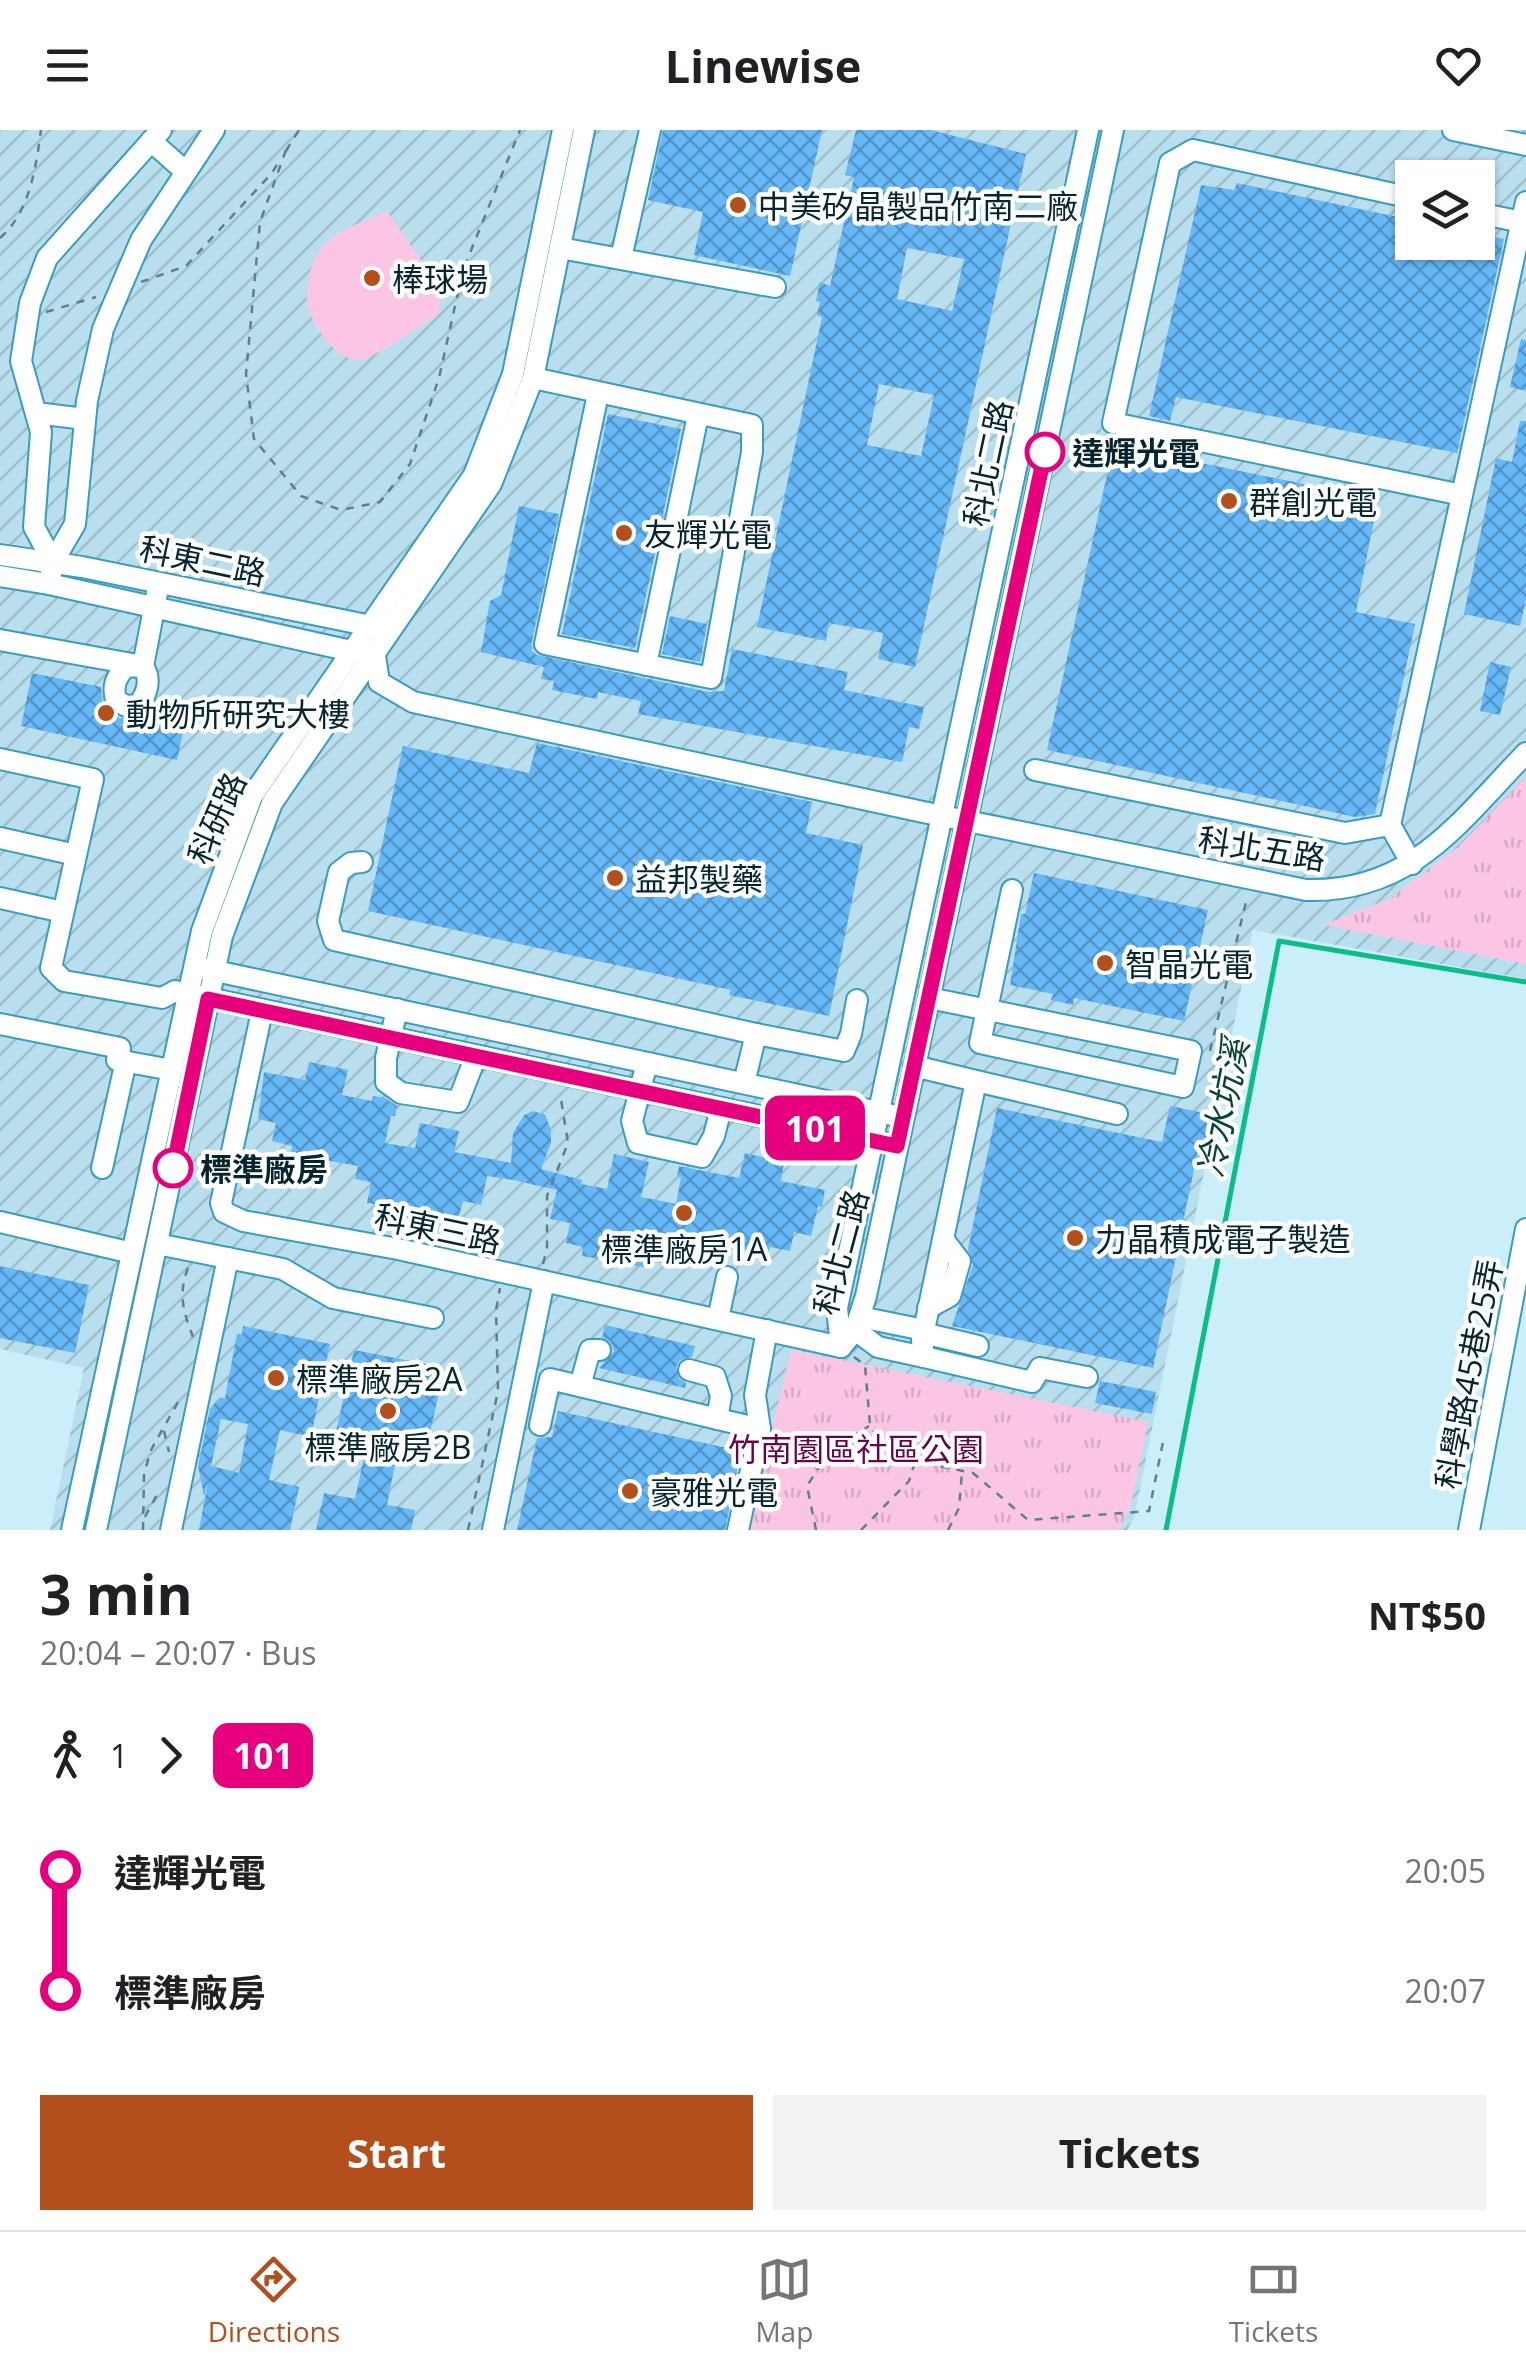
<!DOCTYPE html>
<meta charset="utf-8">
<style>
:root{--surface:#fff;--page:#f2f2f2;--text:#202124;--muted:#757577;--line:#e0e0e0;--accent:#b34e1d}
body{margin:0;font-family:"Open Sans","Noto Sans TC",sans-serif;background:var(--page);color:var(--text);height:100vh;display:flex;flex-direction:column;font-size:38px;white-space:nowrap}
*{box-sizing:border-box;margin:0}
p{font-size:32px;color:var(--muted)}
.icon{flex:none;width:55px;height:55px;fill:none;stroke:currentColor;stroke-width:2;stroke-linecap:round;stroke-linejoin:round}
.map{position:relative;height:1400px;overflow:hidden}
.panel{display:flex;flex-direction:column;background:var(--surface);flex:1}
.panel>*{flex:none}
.badge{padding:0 20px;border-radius:15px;font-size:35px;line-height:65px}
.buttons{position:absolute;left:1395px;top:30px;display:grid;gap:20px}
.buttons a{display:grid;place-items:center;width:100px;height:100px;border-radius:0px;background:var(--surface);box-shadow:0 2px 8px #0004;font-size:50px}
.map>.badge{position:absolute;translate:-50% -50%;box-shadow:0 0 0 5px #fff}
.legs{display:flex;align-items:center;gap:15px;height:110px;padding:0 40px;font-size:32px}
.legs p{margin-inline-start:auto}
.headline{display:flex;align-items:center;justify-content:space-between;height:170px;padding:0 40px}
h1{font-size:55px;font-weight:700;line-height:75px}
.action{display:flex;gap:20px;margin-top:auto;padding:20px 40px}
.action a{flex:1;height:115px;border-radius:0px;background:var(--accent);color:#fff;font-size:40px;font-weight:700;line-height:115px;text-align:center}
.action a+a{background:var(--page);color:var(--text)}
ul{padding:0 40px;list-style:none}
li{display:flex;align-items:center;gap:35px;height:120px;font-size:38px}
li i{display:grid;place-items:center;width:15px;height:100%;margin:0 12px;background:currentColor}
li i::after{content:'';width:25px;height:25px;margin:-12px;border:8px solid;border-radius:50%;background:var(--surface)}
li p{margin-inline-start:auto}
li:first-child i{background:linear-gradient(#0000 50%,currentColor 0)}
li:last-child i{background:linear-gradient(currentColor 50%,#0000 0)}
header{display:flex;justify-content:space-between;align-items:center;height:130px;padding:0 40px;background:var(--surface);font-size:45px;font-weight:700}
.tabs{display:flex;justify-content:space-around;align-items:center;height:140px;border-top:2px solid var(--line);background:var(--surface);font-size:28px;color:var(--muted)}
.tabs a{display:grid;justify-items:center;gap:5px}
.tabs .current{color:var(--accent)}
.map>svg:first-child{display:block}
.industrial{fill:url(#industrial-furrows);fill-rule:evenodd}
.grass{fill:url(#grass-tufts)}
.pitch{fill:#fbc5e4}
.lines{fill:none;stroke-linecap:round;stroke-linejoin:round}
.stream{stroke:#0cbd85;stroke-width:5}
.building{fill:url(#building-cross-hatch);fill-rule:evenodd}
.minor-casing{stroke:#3a9dbd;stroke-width:24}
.path{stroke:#5e808b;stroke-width:2.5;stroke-dasharray:8 8;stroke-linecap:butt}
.minor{stroke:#fff;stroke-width:20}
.line-1-casing{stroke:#fff;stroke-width:22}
.line-1{stroke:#e6007e;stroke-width:15}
.poi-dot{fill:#b34e1d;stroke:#fff;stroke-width:4}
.stop-1-dot{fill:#fff;stroke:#e6007e;stroke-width:5}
.labels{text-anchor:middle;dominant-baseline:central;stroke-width:9;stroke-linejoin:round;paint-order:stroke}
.poi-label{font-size:32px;fill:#05252f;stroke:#fff;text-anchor:start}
.stop-label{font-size:32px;font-weight:bold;fill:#05252f;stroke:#fff;text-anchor:start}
.street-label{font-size:32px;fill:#05252f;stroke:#fff}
.park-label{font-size:32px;fill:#67044c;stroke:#fff}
.water-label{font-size:35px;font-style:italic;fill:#05462f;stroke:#fff}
</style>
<header><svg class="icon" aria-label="menu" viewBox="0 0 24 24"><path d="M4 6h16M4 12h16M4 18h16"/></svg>Linewise<svg class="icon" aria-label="heart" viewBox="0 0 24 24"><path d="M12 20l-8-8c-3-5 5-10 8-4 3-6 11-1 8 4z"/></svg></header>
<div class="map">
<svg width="1526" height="1400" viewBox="0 0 1526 1400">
<defs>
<pattern id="industrial-furrows" width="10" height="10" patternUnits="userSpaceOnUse" patternTransform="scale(2.5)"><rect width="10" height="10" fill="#b9dfee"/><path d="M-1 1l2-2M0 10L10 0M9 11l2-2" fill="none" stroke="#9ebfcc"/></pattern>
<pattern id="grass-tufts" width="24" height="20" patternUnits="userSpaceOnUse" patternTransform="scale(2.5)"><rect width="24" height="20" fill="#fbc5e4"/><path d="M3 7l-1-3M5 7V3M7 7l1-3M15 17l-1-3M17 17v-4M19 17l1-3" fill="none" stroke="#d6a9c4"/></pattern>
<pattern id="building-cross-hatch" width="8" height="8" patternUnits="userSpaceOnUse" patternTransform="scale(2.5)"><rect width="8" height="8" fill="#66b8f6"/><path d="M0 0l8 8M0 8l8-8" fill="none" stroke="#5295c8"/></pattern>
</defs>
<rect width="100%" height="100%" fill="#cbeefb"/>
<path class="industrial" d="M0 0H1526V849L1253 800 1134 1388 1127 1400H50L84 1238 0 1219ZM1412 48H1478V112H1412Z"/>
<g class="grass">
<path d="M1526 647V834L1323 795 1389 769 1458 717Z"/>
<path d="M791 1220 1148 1292 1131 1375 1119 1400H748Z"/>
</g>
<path class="pitch" d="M387 81 442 160 438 185C421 195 380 225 363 229 340 235 315 200 309 180 304 162 309 135 320 120 334 100 366 91 387 81Z"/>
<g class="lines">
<path class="stream" d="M1166 1400 1279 811 1526 852"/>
</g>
<g class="building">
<path d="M663 0H822L790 146 694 125 703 82 648 70Z"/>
<path d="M856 0H931L1026 24 915 537 878 529 883 503 829 493 826 511 757 497 822 187 817 185 820 172 816 171 820 152 830 156 854 47 845 45ZM907 118 964 129 952 181 897 169ZM879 254 934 265 921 326 867 315Z"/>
<path d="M1237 53 1412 90V112H1478V103L1504 109 1457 323 1176 267 1170 291 1149 286 1201 55 1234 60Z"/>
<path d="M1521 209 1526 210V261L1510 257Z"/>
<path d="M608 284 681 299 635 518 562 504Z"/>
<path d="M1520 291H1526V469L1520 496 1464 484 1496 328 1512 332Z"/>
<path d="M1143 313 1164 318 1162 325 1358 365 1355 377 1376 380 1356 482 1415 494 1375 684 1355 687 1047 620 1113 317 1142 322Z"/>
<path d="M519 376 559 384 532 511 531 520 537 525 709 562 724 561 732 519 848 542 844 560 924 577 919 599 909 597 902 632 638 584 641 571 598 562 597 569 552 560 554 551 541 549 544 537 481 522 490 471 501 465Z"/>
<path d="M670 486 707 494 700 532 662 524Z"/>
<path d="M1490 532 1511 537 1500 585 1480 581Z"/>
<path d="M32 543 101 557 103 577 120 588 149 587 151 580 186 588 177 630 21 596Z"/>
<path d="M537 613 812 672 806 703 863 715 829 886 729 865 731 860 368 781 403 616 529 643Z"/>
<path d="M1034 743 1208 780 1184 891 1074 868 1073 875 1051 870 1053 864 1010 855 1021 784H1025Z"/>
<path d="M309 932 348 940 342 965 372 971 373 966 385 968 397 976 395 986H391L385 1013 415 1018 420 993 459 1001 454 1022 511 1033 513 1003 524 985 533 981 545 985 551 1000V1013L541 1039 582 1050 581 1054 607 1059 614 1024 649 1032 641 1067 676 1074 681 1047 677 1046 679 1036 739 1048 745 1023 784 1032 781 1051 825 1060 822 1077 818 1076 811 1106 794 1102 790 1121 770 1117 768 1125 692 1109 689 1119 670 1115 665 1134 645 1130 644 1137 582 1126 583 1117 566 1113 570 1093 550 1089 557 1060 513 1050 487 1046 481 1075 463 1071 458 1090 440 1087 438 1094 387 1084 388 1076 367 1073 371 1052 355 1049 358 1036 291 1024 292 1016 272 1011 276 993 258 989 264 942 305 950Z"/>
<path d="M1170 976 1219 986 1213 1013 1200 1010 1153 1238 952 1196 973 1135 968 1119 997 978 1162 1012Z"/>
<path d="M0 1136 89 1155 75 1223 0 1208Z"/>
<path d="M605 1195 695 1216 692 1227 680 1230 676 1237 679 1249 686 1253 685 1258 599 1238 614 1221 611 1212 602 1207Z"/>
<path d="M243 1196 330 1214 311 1307 280 1300 269 1350 299 1357 290 1400H199L208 1351 204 1366 198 1336 210 1279 219 1268H225L237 1204H242ZM221 1289 248 1294 239 1343 211 1336Z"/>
<path d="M354 1220 442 1237 439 1248 442 1249 424 1330 397 1324 387 1375 415 1380 411 1400H316L324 1363 355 1369 366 1318 334 1311Z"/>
<path d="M1100 1251 1156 1262 1152 1284 1095 1273Z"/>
<path d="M558 1281 741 1321 725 1400H517L537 1308 552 1307Z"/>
</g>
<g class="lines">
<defs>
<g id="minor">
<path d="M1453 0 1526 15"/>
<path d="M151 11 186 42"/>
<path d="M1412 68 1193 20 1170 33 1113 293 1462 365"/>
<path d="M1478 83 1522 92"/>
<path d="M560 118 775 157"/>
<path d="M621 128 650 0"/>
<path d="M533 248 752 295V322L711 548 545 514 598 264"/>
<path d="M36 283 85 289"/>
<path d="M0 425 82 437 381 498"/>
<path d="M53 432 34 397 41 302 21 231 30 173 47 128 161 0"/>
<path d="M0 446 49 454 365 524"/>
<path d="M49 454 53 432 75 394 87 271 103 199 141 110 214 0"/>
<path d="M0 510 143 536 157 463"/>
<path d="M375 526 379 552 413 572 923 682 1306 760C1412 763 1459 692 1526 623"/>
<path d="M646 535 698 285"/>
<path d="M143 536C152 550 147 564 138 575L126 576 116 570C112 556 116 548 125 537Z"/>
<path d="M0 629 93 649 51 838 64 851 162 868 175 861 886 1013"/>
<path d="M1035 640 1345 703 1390 695"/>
<path d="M0 708 76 725"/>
<path d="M362 732 351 733 339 742 328 791 334 810 756 904 844 921 851 904 857 870"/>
<path d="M1412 734 1390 695 1526 72"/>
<path d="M0 768 63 782"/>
<path d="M206 839 892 985"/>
<path d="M929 868 1191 921 1183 957 980 913 1012 760"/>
<path d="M397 879 386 928V952L401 963 458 972 476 926"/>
<path d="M262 881 221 1073 224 1082 243 1091 398 1119 841 1217"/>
<path d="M0 894 120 918 117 930 172 940"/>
<path d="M647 933 632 991 638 1013 702 1027 714 1006 721 978"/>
<path d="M914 936 976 951 922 1210 924 1227 1032 1252 1040 1238 1087 1247"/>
<path d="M976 951 1117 984"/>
<path d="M744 953 756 904"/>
<path d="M102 1038 126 931"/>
<path d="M0 1092 132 1123"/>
<path d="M157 1114 283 1139 333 1168 433 1188"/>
<path d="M928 1178 950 1166 960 1131 943 1109"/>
<path d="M860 1187 924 1200"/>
<path d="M718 1189 727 1147"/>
<path d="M855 1200 878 1217 924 1227"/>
<path d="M923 1203 978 1216"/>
<path d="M841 1217 855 1200 866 1166 1113 0"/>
<path d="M841 1217 837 1178 1088 0"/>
<path d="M689 1240 715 1247 721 1266 717 1289"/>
<path d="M580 1256 590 1220H600"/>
<path d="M540 1295 550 1249 760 1299"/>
<path d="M72 1400 202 801 252 666 474 345 513 244 563 0"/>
<path d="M96 1400 222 806 272 673 491 354 533 248 584 0"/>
<path d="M171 1400 228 1128"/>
<path d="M493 1400 544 1151"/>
<path d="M738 1400 760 1299 755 1265 767 1200"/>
<path d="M1469 1400 1526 1099"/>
</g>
</defs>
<use href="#minor" class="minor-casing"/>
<g class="path">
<path d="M286 20 260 92 246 244 254 309 301 366 341 380 380 372 410 334 439 248 463 140 520 0"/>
<path d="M286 21 299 0"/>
<path d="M0 108C30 82 36 37 41 0"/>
<path d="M141 152 186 136 272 43 281 28"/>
<path d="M46 182 96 167"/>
<path d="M1210 921 1246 772"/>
<path d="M543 1134 547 1118V1066L568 1013 560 963"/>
<path d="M188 1138C178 1164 183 1181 193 1207"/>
<path d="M854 1227 865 1235 870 1295 882 1315 915 1331 973 1343 1028 1390 1149 1381 1164 1307"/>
<path d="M164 1301 169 1322"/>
<path d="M145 1387 160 1359"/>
<path d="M143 1400 144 1344 151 1320 178 1272"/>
<path d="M468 1400 498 1261 496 1180 500 1158"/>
<path d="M816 1400 807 1356 829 1322 869 1296"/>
<path d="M861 1400 909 1351 915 1332"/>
<path d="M948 1400 959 1378 962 1342"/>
</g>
<use href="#minor" class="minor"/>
</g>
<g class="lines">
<defs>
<path id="line-1" d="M173 1038 208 869 897 1016 1045 322"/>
</defs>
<use href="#line-1" class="line-1-casing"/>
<use href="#line-1" class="line-1"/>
</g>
<g class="poi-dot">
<circle cx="738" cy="75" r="10"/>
<circle cx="372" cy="148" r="10"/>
<circle cx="1229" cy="371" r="10"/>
<circle cx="624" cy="403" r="10"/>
<circle cx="106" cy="583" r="10"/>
<circle cx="615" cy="748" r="10"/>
<circle cx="1105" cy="833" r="10"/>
<circle cx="684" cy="1083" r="10"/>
<circle cx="1075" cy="1108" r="10"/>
<circle cx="276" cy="1248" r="10"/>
<circle cx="388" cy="1281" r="10"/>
<circle cx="630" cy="1361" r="10"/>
</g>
<g class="stop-1-dot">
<circle cx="1045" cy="322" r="18"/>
<circle cx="173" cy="1038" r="18"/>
</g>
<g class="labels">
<g class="poi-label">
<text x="758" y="75">中美矽晶製品竹南二廠</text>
<text x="392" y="148">棒球場</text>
<text x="1249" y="371">群創光電</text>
<text x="644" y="403">友輝光電</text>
<text x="126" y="583">動物所研究大樓</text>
<text x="635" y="748">益邦製藥</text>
<text x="1125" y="833">智晶光電</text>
<text x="1095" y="1108">力晶積成電子製造</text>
<text x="684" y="1118" text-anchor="middle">標準廠房1A</text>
<text x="296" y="1248">標準廠房2A</text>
<text x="388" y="1316" text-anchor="middle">標準廠房2B</text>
<text x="650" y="1361">豪雅光電</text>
</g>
<g class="stop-label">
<text x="1072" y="322">達輝光電</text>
<text x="200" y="1038">標準廠房</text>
</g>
<g class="street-label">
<text transform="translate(987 333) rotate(-78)">科北二路</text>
<text transform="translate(203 430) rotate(12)">科東二路</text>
<text transform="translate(216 688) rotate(-66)">科研路</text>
<text transform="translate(1262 718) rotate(9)">科北五路</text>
<text transform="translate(438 1098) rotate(12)">科東三路</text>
<text transform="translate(840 1122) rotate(-75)">科北二路</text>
<text transform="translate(1468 1244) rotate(-79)">科學路45巷25弄</text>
</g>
<g class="park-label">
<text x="856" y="1318">竹南園區社區公園</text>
</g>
<g class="water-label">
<text transform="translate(1222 978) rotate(-79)">冷水坑溪</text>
</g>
</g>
</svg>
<div class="buttons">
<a><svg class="icon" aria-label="layers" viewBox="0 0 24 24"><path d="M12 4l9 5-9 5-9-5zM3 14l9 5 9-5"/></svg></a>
</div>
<b class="badge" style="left:815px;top:998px;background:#e6007e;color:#fff">101</b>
</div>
<section class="panel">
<div class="headline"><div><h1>3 min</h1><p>20:04 – 20:07 · Bus</p></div><b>NT$50</b></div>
<div class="legs"><svg class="icon" aria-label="walk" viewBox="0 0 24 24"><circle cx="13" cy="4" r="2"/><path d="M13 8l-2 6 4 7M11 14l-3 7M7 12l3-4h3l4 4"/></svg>1<svg class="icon" aria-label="forward" viewBox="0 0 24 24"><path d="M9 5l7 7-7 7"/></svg><b class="badge" style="background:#e6007e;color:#fff">101</b></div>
<ul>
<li><i style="color:#e6007e"></i><b>達輝光電</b><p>20:05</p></li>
<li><i style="color:#e6007e"></i><b>標準廠房</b><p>20:07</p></li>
</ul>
<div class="action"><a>Start</a><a>Tickets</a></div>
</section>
<nav class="tabs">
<a class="current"><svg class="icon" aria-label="directions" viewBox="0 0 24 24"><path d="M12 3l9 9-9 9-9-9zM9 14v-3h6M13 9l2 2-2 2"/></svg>Directions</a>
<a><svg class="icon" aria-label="map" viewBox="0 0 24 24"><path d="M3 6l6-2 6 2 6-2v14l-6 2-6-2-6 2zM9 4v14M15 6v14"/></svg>Map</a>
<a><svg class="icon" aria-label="tickets" viewBox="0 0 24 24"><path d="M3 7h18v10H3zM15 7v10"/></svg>Tickets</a>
</nav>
